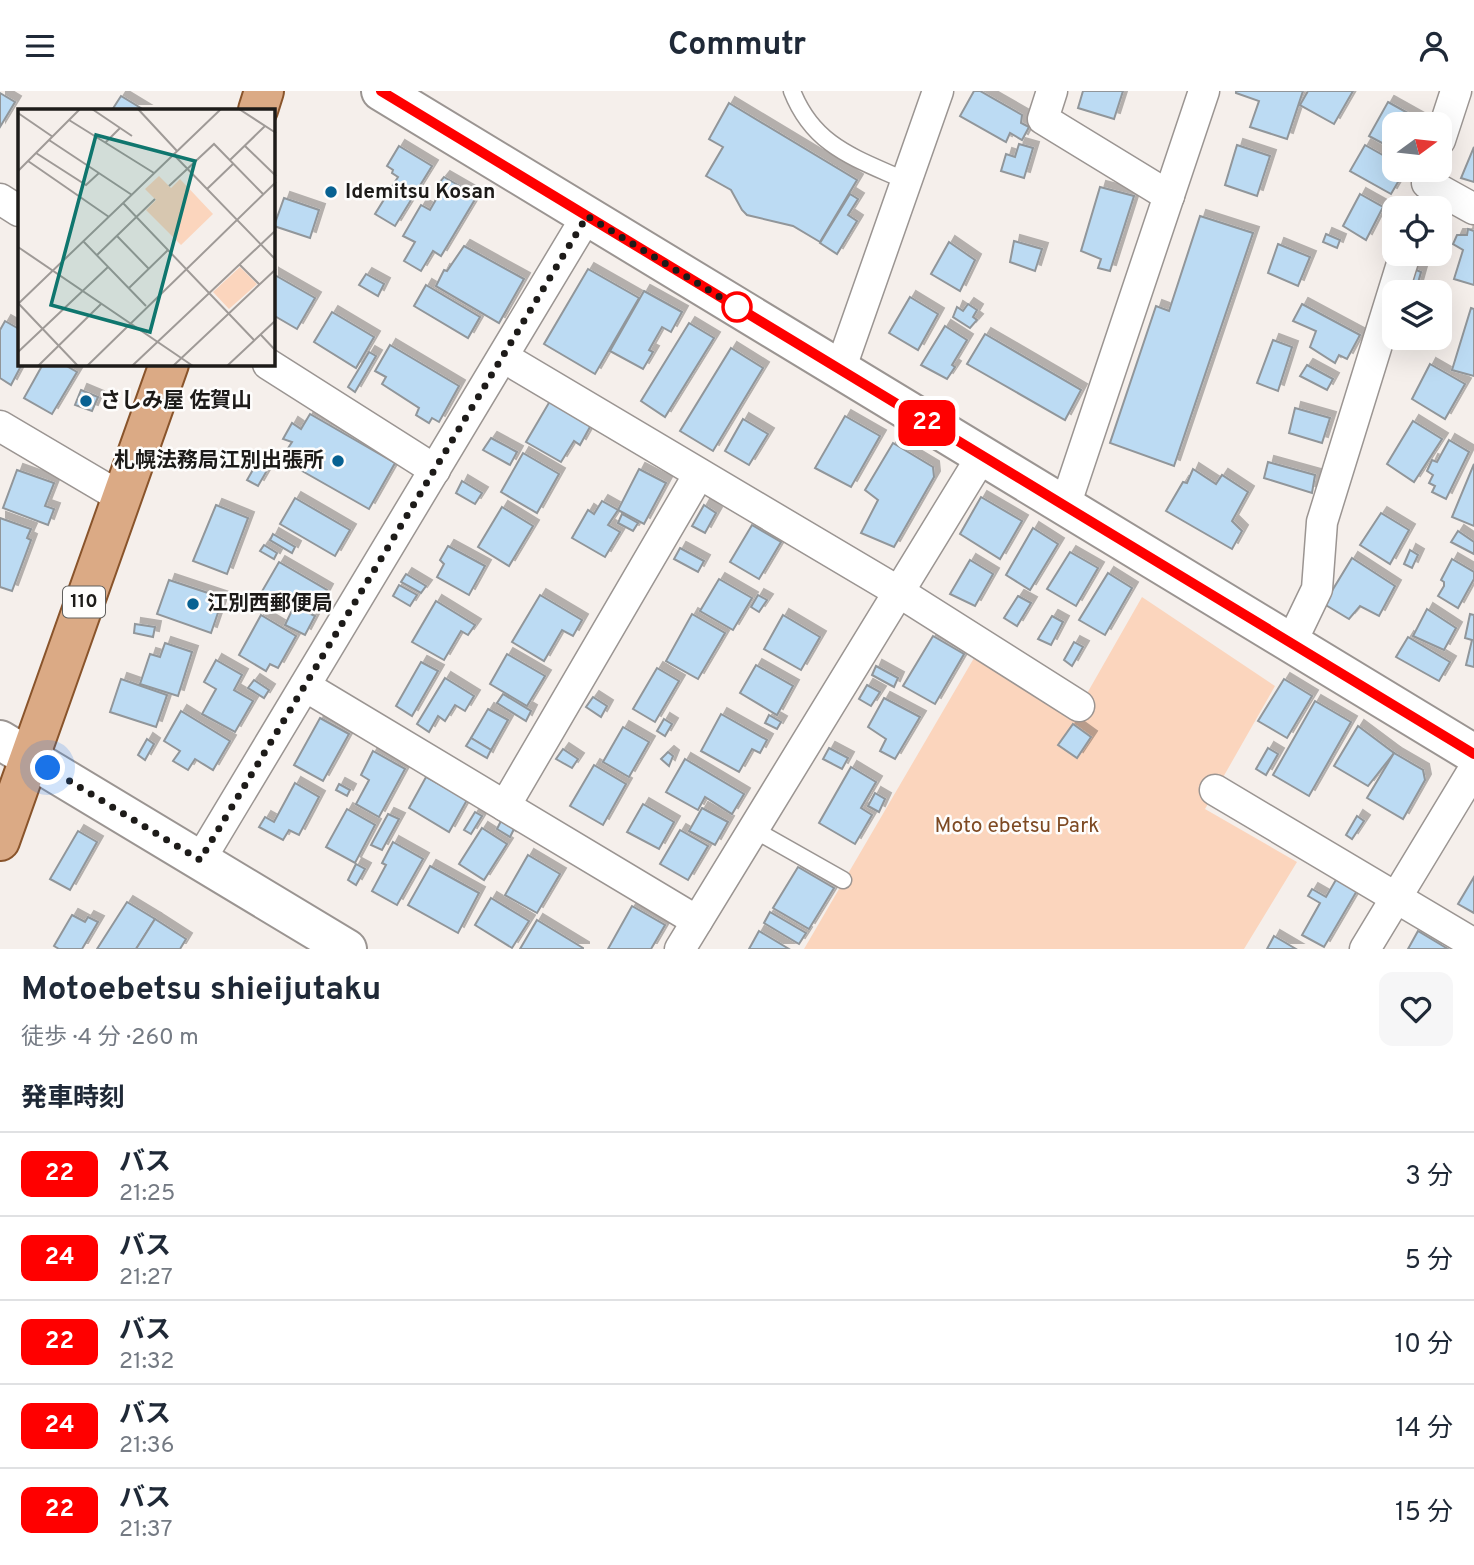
<!DOCTYPE html>
<html lang="ja">
<meta charset="utf-8">
<style>
:root{--surface:#fff;--page:#f6f6f7;--text:#1f2937;--muted:#747a83;--line:#e0e1e3}
body{margin:0;font-family:Overpass,"Noto Sans JP",sans-serif;background:var(--page);color:var(--text);height:100vh;display:flex;flex-direction:column;font-size:26px;white-space:nowrap}
*{box-sizing:border-box;margin:0}
p{font-size:23px;color:var(--muted)}
.icon{flex:none;width:38px;height:38px;fill:none;stroke:currentColor;stroke-width:2;stroke-linecap:round;stroke-linejoin:round}
.map{position:relative;height:858px;overflow:hidden}
.panel{display:flex;flex-direction:column;background:var(--surface);flex:1}
.panel>*{flex:none}
.badge{padding:0 14px;border-radius:10px;font-size:24px;line-height:46px}
.needle{width:46px;rotate:75deg}
.tools{position:absolute;left:1382px;top:21px;display:grid;gap:14px}
.tools a{display:grid;place-items:center;width:70px;height:70px;border-radius:14px;background:var(--surface);box-shadow:0 7px 28px #0002;font-size:35px}
.you{position:absolute;width:35px;height:35px;margin:-18px;border:5px solid #fff;border-radius:50%;background:#1a73e8;box-shadow:0 0 0 10px #1a73e833}
.map>.badge{position:absolute;translate:-50% -50%;box-shadow:0 0 0 4px #fff}
h2{padding:0 21px;font-size:26px;line-height:63px}
.round{display:grid;place-items:center;flex:none;width:74px;height:74px;border-radius:14px;background:var(--page)}
.head{display:flex;align-items:center;justify-content:space-between;height:119px;padding:0 21px}
h1{font-size:33px;font-weight:700;line-height:52px}
ul{padding:0;list-style:none}
li{display:flex;align-items:center;gap:21px;height:84px;padding:0 21px;border-top:2px solid var(--line)}
li div{flex:1}
li b{display:block;font-size:26px}
li em{font-style:normal}
li .badge{min-width:77px;font-weight:700;text-align:center}
header{display:flex;justify-content:space-between;align-items:center;height:91px;padding:0 21px;background:var(--surface);font-size:32px;font-weight:700}
.map>svg:first-child{display:block}
.green{fill:#fbd5bd}
.building{fill:#bcdbf3;stroke:#91969a;stroke-width:2;filter:url(#shadow)}
.lines{fill:none;stroke-linecap:round;stroke-linejoin:round}
.service-casing{stroke:#9b9592;stroke-width:19}
.minor-casing{stroke:#9b9592;stroke-width:33}
.tertiary-casing{stroke:#9b9592;stroke-width:42}
.primary-casing{stroke:#89542b;stroke-width:42}
.service{stroke:#fff;stroke-width:16}
.minor{stroke:#fff;stroke-width:30}
.tertiary{stroke:#fff;stroke-width:38}
.primary{stroke:#dbaa85;stroke-width:38}
.line-casing{stroke:#fff;stroke-width:16}
.line{stroke:#f00;stroke-width:10}
.walk{stroke:#1d1b19;stroke-width:7;stroke-dasharray:0 12.6}
.poi-dot{fill:#076192;stroke:#fefdfc;stroke-width:2.5}
.stop-dot{fill:#fff;stroke:#f00;stroke-width:3.5}
.labels{text-anchor:middle;dominant-baseline:central;stroke-width:5;stroke-linejoin:round;paint-order:stroke}
.shield{fill:#fefdfc;stroke:#605f5d;stroke-width:2}
.shield-label{font-size:19px;font-weight:bold;fill:#1d1b19}
.poi-label{font-size:21px;font-weight:bold;fill:#1d1b19;stroke:#fefdfc;text-anchor:start}
.park-label{font-size:21px;fill:#7d4922;stroke:#fefdfc}
.inset-road{fill:none;stroke:#9f9a97;stroke-width:2}
.view{fill:#0f766e;fill-opacity:0.15;stroke:#0f766e;stroke-width:3.5}
.inset-edge{fill:none;stroke:#1d1b19;stroke-width:3.5}
</style>
<header><svg class="icon" aria-label="menu" viewBox="0 0 24 24"><path d="M4 6h16M4 12h16M4 18h16"/></svg>Commutr<svg class="icon" aria-label="person" viewBox="0 0 24 24"><circle cx="12" cy="8" r="4"/><path d="M4 21q1-7 8-7t8 7"/></svg></header>
<div class="map">
<svg width="1474" height="858" viewBox="0 0 1474 858">
<defs>
<filter id="shadow"><feDropShadow dx="6" dy="-6" stdDeviation="0" flood-color="#0004"/></filter>
</defs>
<rect width="100%" height="100%" fill="#f5efeb"/>
<path class="green" d="M1142 506 1275 595 1205 718 1297 771 1244 858H804L974 567 1073 627Z"/>
<g class="building">
<path d="M974 0H980L1022 24 1021 32 1029 36 1022 49 1010 42 1006 51 960 25Z"/>
<path d="M1083 0H1123L1114 28 1078 17Z"/>
<path d="M1236 0H1303L1287 48 1250 36 1259 10 1236 2Z"/>
<path d="M1308 0H1353L1334 33 1300 14Z"/>
<path d="M0 2 15 11 0 36Z"/>
<path d="M121 5 144 19H112Z"/>
<path d="M1388 11 1426 32 1395 33V59L1369 45Z"/>
<path d="M729 12 857 89 820 151 793 135 747 124 742 119 731 99 706 85 723 56 709 48Z"/>
<path d="M1019 53 1033 57 1024 87 1001 80 1006 63 1015 66Z"/>
<path d="M1237 54 1270 65 1257 105 1225 94Z"/>
<path d="M1365 54 1395 71V79H1405L1391 103 1350 80Z"/>
<path d="M399 55 432 75 395 135 375 123 398 86 392 82 393 79 387 75Z"/>
<path d="M1474 56V91L1461 87Z"/>
<path d="M444 86 477 105 441 165 433 160 421 180 404 170 415 151 403 145 421 114 430 119 442 98 440 91Z"/>
<path d="M1100 96 1134 105 1110 180 1098 177 1101 168 1081 160Z"/>
<path d="M850 103 858 108 848 124 857 130 837 163 820 152Z"/>
<path d="M1360 103 1383 116 1366 149 1343 135Z"/>
<path d="M284 107 319 119 310 147 274 135Z"/>
<path d="M1200 125 1253 142 1174 375 1110 352 1156 215 1169 220Z"/>
<path d="M1468 138 1474 140V194L1454 188 1463 159 1453 153 1457 144H1467Z"/>
<path d="M1326 143 1340 149 1337 157 1323 151Z"/>
<path d="M1014 150 1042 158 1035 180 1010 171Z"/>
<path d="M949 151 975 169 960 200 931 183Z"/>
<path d="M1278 153 1310 166 1298 195 1268 182Z"/>
<path d="M464 155 524 188 499 232 436 195 444 179 447 180Z"/>
<path d="M588 178 639 207 595 283 544 253Z"/>
<path d="M1414 178 1421 181 1416 199 1407 196Z"/>
<path d="M273 183 315 207 297 238 273 224Z"/>
<path d="M366 183 384 193 378 205 359 194Z"/>
<path d="M426 194 480 226 468 247 414 215Z"/>
<path d="M644 200 682 221 671 241 662 236 649 259 653 261 643 278 610 260Z"/>
<path d="M910 206 938 223 918 259 889 242Z"/>
<path d="M968 213 977 219 973 226 977 229 970 237 953 226 957 216 963 220Z"/>
<path d="M1302 213 1360 244 1347 268 1339 264 1335 272 1310 256 1316 240 1293 230Z"/>
<path d="M1471 217 1474 218V285L1452 279Z"/>
<path d="M332 221 374 246 356 277 314 251Z"/>
<path d="M5 230 19 238V273H22L11 294 0 287V239Z"/>
<path d="M689 232 714 247 665 326 641 310Z"/>
<path d="M945 235 967 249 952 274 955 276 947 288 921 274Z"/>
<path d="M985 243 1081 299 1065 329 967 273Z"/>
<path d="M1273 249 1292 256 1278 300 1257 292Z"/>
<path d="M390 254 459 295 439 331 432 327 429 332 416 324 419 317 382 293 386 286 375 280Z"/>
<path d="M731 257 763 277 713 360 680 340Z"/>
<path d="M369 261 376 265 355 301 348 296Z"/>
<path d="M43 273H63L77 281 52 323 24 307Z"/>
<path d="M1430 273 1465 293 1445 328 1412 308Z"/>
<path d="M1307 274 1333 288 1327 299 1300 285Z"/>
<path d="M81 299 98 306 92 320 75 314Z"/>
<path d="M550 310 591 334 580 354 574 350 561 371 526 351Z"/>
<path d="M1295 317 1330 327 1322 352 1289 342Z"/>
<path d="M310 323 395 372 369 418 281 368 292 351 283 348 292 332 301 338Z"/>
<path d="M845 325 880 345 851 396 815 377Z"/>
<path d="M743 328 768 343 749 374 725 360Z"/>
<path d="M1413 330 1442 348 1414 391 1387 373Z"/>
<path d="M491 347 517 361 510 374 483 359Z"/>
<path d="M1449 349 1469 361 1446 408 1432 401 1435 395 1429 392 1433 384 1427 380 1432 369 1437 371Z"/>
<path d="M893 352 933 376 934 386 894 456 861 442 878 409 865 399Z"/>
<path d="M523 362 559 383 537 422 501 401Z"/>
<path d="M258 370 269 376 258 395 247 389Z"/>
<path d="M1268 371 1315 384 1312 402 1264 387Z"/>
<path d="M1474 373V435L1452 426Z"/>
<path d="M639 378 666 392 644 433 618 419Z"/>
<path d="M1193 378 1216 393 1222 384 1248 401 1232 430 1242 440 1232 458 1166 420 1183 391 1187 392Z"/>
<path d="M17 379 54 392 45 415 54 418 48 434 3 417Z"/>
<path d="M462 390 482 402 475 413 456 402Z"/>
<path d="M981 406 1022 430 1000 468 960 443Z"/>
<path d="M295 407 350 439 335 465 280 433Z"/>
<path d="M602 410 618 419 608 434 620 441 605 466 572 447 588 419 594 423Z"/>
<path d="M216 414 248 427 227 483 193 470Z"/>
<path d="M704 414 716 422 705 442 692 435Z"/>
<path d="M502 416 533 435 509 475 478 456Z"/>
<path d="M1381 422 1409 439 1390 473 1360 454Z"/>
<path d="M622 423 638 432 633 440 618 432Z"/>
<path d="M0 427 31 438 27 447 31 449 12 500 0 496Z"/>
<path d="M752 434 781 451 759 488 730 471Z"/>
<path d="M1033 437 1058 453 1030 499 1006 484Z"/>
<path d="M1458 440 1474 451V463L1451 451Z"/>
<path d="M273 443 295 456 292 462 270 449Z"/>
<path d="M264 454 277 462 274 468 260 460Z"/>
<path d="M448 455 485 475 469 504 437 486 444 473 440 469Z"/>
<path d="M680 457 704 470 698 481 674 468Z"/>
<path d="M1410 459 1418 464 1412 477 1404 473Z"/>
<path d="M1070 461 1098 477 1076 515 1047 498Z"/>
<path d="M1352 467 1395 495 1379 525 1360 515 1349 528 1324 513Z"/>
<path d="M1452 468 1474 481V488L1458 517 1438 505 1444 495V491L1441 489Z"/>
<path d="M970 469 993 483 975 515 950 503Z"/>
<path d="M279 471 327 499 316 520 294 507 288 517 261 502Z"/>
<path d="M1108 482 1132 497 1105 544 1079 529Z"/>
<path d="M406 483 426 495 421 502 401 491Z"/>
<path d="M719 488 752 507 733 539 700 520Z"/>
<path d="M169 489 223 507 211 542 157 523Z"/>
<path d="M399 494 417 504 410 515 393 505Z"/>
<path d="M540 504 582 529 573 545 562 539 544 570 512 551Z"/>
<path d="M758 504 767 509 759 521 751 516Z"/>
<path d="M1018 505 1031 512 1017 535 1004 527Z"/>
<path d="M436 510 475 534 468 544 461 540 444 569 412 551Z"/>
<path d="M294 515 315 525 305 544 285 534Z"/>
<path d="M1427 518 1456 537 1444 559 1413 545Z"/>
<path d="M692 523 725 542 698 588 666 570Z"/>
<path d="M1470 523 1474 524V576L1466 574 1472 549 1465 547Z"/>
<path d="M261 524 296 545 278 577 270 573 266 580 239 564Z"/>
<path d="M783 524 820 546 801 579 764 558Z"/>
<path d="M1052 525 1063 531 1051 554 1038 548Z"/>
<path d="M135 533 155 536 153 546 134 542Z"/>
<path d="M933 545 964 563 935 613 903 595Z"/>
<path d="M1408 546 1450 571 1439 590 1396 566Z"/>
<path d="M1074 551 1083 556 1072 575 1064 569Z"/>
<path d="M165 552 192 561 178 605 140 593 150 563 160 566Z"/>
<path d="M507 563 545 585 527 615 490 593Z"/>
<path d="M216 569 242 584 234 599 253 610 235 641 202 623 216 598 204 591Z"/>
<path d="M421 571 438 580 412 625 396 615Z"/>
<path d="M756 574 793 595 777 624 740 602Z"/>
<path d="M876 575 898 587 894 596 872 584Z"/>
<path d="M657 577 679 590 655 631 633 618Z"/>
<path d="M445 587 474 605 465 620 455 614 445 630 438 625 429 641 417 633Z"/>
<path d="M121 588 167 604 156 636 110 621Z"/>
<path d="M1284 588 1312 605 1287 647 1258 630Z"/>
<path d="M254 589 269 599 264 607 248 597Z"/>
<path d="M867 594 880 601 871 615 859 608Z"/>
<path d="M503 603 531 620 526 630 497 612Z"/>
<path d="M593 606 607 615 601 626 586 616Z"/>
<path d="M884 607 920 626 895 668 880 660 886 648 868 636Z"/>
<path d="M1315 610 1351 631 1309 705 1273 684Z"/>
<path d="M488 618 508 629 491 659 471 647Z"/>
<path d="M181 620 230 650 213 679 195 668 188 679 173 670 180 660 164 650Z"/>
<path d="M721 623 767 649 760 662 752 658 739 681 701 660Z"/>
<path d="M769 624 781 631 777 638 765 632Z"/>
<path d="M320 627 349 643 323 690 294 674Z"/>
<path d="M664 628 672 633 665 645 657 640Z"/>
<path d="M1073 633 1091 646 1077 667 1058 654Z"/>
<path d="M1358 635 1394 662 1368 695 1334 675Z"/>
<path d="M623 636 649 651 629 686 603 671Z"/>
<path d="M471 647 491 659 487 667 466 655Z"/>
<path d="M147 648 154 653 145 669 138 664Z"/>
<path d="M829 657 848 667 842 678 823 668Z"/>
<path d="M1268 657 1278 663 1266 684 1256 678Z"/>
<path d="M563 658 578 668 572 677 556 668Z"/>
<path d="M373 660 405 678 379 726 356 713 369 689 361 684Z"/>
<path d="M668 661 673 665 669 675 661 668Z"/>
<path d="M1394 662 1423 679 1425 689 1403 728 1367 707Z"/>
<path d="M685 668 744 703 732 723 705 706 698 719 666 701Z"/>
<path d="M594 674 626 693 603 734 570 715Z"/>
<path d="M851 676 876 691 861 717 872 724 855 753 819 732Z"/>
<path d="M426 686 467 709 449 741 409 717Z"/>
<path d="M295 692 319 706 299 744 289 739 283 749 259 736 265 726 274 731Z"/>
<path d="M339 693 350 699 347 705 336 699Z"/>
<path d="M875 702 885 708 879 721 868 715Z"/>
<path d="M643 713 674 731 659 758 627 741Z"/>
<path d="M702 717 728 731 715 754 689 740Z"/>
<path d="M347 718 375 734 355 772 326 756Z"/>
<path d="M475 721 482 725 471 743 464 739Z"/>
<path d="M388 723 399 728 382 759 371 754Z"/>
<path d="M1357 725 1364 730 1352 748 1346 744Z"/>
<path d="M501 730 514 738 510 746 497 738Z"/>
<path d="M482 737 507 753 484 789 459 773Z"/>
<path d="M680 739 708 755 688 789 660 773Z"/>
<path d="M78 740 97 751 70 799 50 788Z"/>
<path d="M393 751 423 768 397 814 372 800 386 774 382 772Z"/>
<path d="M528 764 560 783 537 822 505 804Z"/>
<path d="M356 773 365 778 356 794 348 789Z"/>
<path d="M430 775 479 802 458 842 408 814Z"/>
<path d="M798 776 834 797 809 838 773 817Z"/>
<path d="M1474 786V822L1458 813Z"/>
<path d="M1337 787 1358 798 1324 856 1302 844 1320 812 1308 805 1312 798 1326 806Z"/>
<path d="M491 807 529 830 512 857 475 834Z"/>
<path d="M127 811 155 828 136 858H97Z"/>
<path d="M632 815 665 834 651 858H608Z"/>
<path d="M770 821 806 842 799 853 764 832Z"/>
<path d="M72 824 85 831 88 826 98 831 82 858H59L54 855Z"/>
<path d="M155 828 186 848 180 858H136Z"/>
<path d="M537 829 583 857V858H520Z"/>
<path d="M759 840 789 858H749Z"/>
<path d="M1418 840 1448 858H1408Z"/>
<path d="M1274 845 1296 858H1267Z"/>
</g>
<g class="lines">
<defs>
<g id="service">
<path d="M792 0C814 56 856 67 906 90"/>
<path d="M753 738 843 789"/>
</g>
<g id="minor">
<path d="M1052 0 1043 28 1169 105"/>
<path d="M1440 49 1456 0"/>
<path d="M1427 92 1474 118"/>
<path d="M0 108 19 120"/>
<path d="M503 266 899 501 1079 615"/>
<path d="M268 273 435 379"/>
<path d="M840 279 938 0"/>
<path d="M0 335 122 407"/>
<path d="M1065 415 1204 0"/>
<path d="M1291 552 1317 498 1322 431 1405 163"/>
<path d="M305 595 697 830"/>
<path d="M1215 699 1474 853"/>
<path d="M505 715 699 383"/>
<path d="M200 769 587 125"/>
<path d="M680 858 982 365"/>
<path d="M1365 858 1474 678"/>
</g>
<g id="tertiary">
<path d="M381 0 1474 663"/>
<path d="M0 649 347 858"/>
</g>
<g id="primary">
<path d="M258 19 264 0"/>
<path d="M0 750 169 273"/>
</g>
</defs>
<use href="#service" class="service-casing"/>
<use href="#minor" class="minor-casing"/>
<use href="#tertiary" class="tertiary-casing"/>
<use href="#primary" class="primary-casing"/>
<use href="#service" class="service"/>
<use href="#minor" class="minor"/>
<use href="#tertiary" class="tertiary"/>
<use href="#primary" class="primary"/>
</g>
<g class="lines">
<defs>
<path id="line" d="M381 0 1474 663"/>
</defs>
<use href="#line" class="line-casing"/>
<use href="#line" class="line"/>
<path class="walk" d="M48 677 200 769 587 125 748 223 737 216"/>
</g>
<g class="poi-dot">
<circle cx="331" cy="101" r="7"/>
<circle cx="86" cy="310" r="7"/>
<circle cx="338" cy="370" r="7"/>
<circle cx="193" cy="513" r="7"/>
</g>
<circle class="stop-dot" cx="737" cy="216" r="14"/>
<g class="labels">
<rect class="shield" x="63" y="495.5" width="42" height="31" rx="5"/>
<g class="shield-label">
<text x="84" y="511">110</text>
</g>
<g class="poi-label">
<text x="345" y="101">Idemitsu Kosan</text>
<text x="100" y="310">さしみ屋 佐賀山</text>
<text x="324" y="370" text-anchor="end">札幌法務局江別出張所</text>
<text x="207" y="513">江別西郵便局</text>
</g>
<g class="park-label">
<text x="1017" y="735">Moto ebetsu Park</text>
</g>
</g>
<g transform="translate(18 18)">
<rect width="257" height="257" fill="#f5efeb"/>
<path d="M141 67 153 79 162 70 195 105 163 136 128 101 138 91 127 80ZM222 158 239 175 211 200 195 183Z" fill="#fbd5bd"/>
<path class="inset-road" d="M74 0 114 27M120 0 159 42M221 0 258 24M0 4 35 28M51 11 136 64M31 31 114 86M87 34 102 19M227 37 258 67M18 44 68 76 81 64M156 46 258 151M212 51 247 17M10 52 91 108M0 62 62 0M151 77 196 35 245 85M189 80 215 55M105 94 236 231M99 127 131 160M65 132 128 197M0 138 175 257M79 146 137 90M221 155 241 175M111 179 150 141M0 194 60 257M0 195 203 0M243 226 258 242M0 243 90 158M20 257 83 195M69 257 258 73M114 257 258 121M155 257 258 160M209 257 258 211"/>
<path class="view" d="M78 26 177 52 132 223 33 196Z"/>
<rect width="257" height="257" class="inset-edge"/>
</g>
</svg>
<div class="tools">
<a><svg class="needle" viewBox="-14 -14 28 28"><path d="M0-13l5 13h-10z" fill="#e53935"/><path d="M0 13l5-13h-10z" fill="#747a83"/></svg></a>
<a><svg class="icon" aria-label="locate" viewBox="0 0 24 24"><circle cx="12" cy="12" r="6"/><path d="M12 2v4M12 18v4M2 12h4M18 12h4"/></svg></a>
<a><svg class="icon" aria-label="layers" viewBox="0 0 24 24"><path d="M12 4l9 5-9 5-9-5zM3 14l9 5 9-5"/></svg></a>
</div>
<div class="you" style="left:48px;top:677px"></div>
<b class="badge" style="left:927px;top:332px;background:#f00;color:#fff">22</b>
</div>
<section class="panel">
<div class="head"><div><h1>Motoebetsu shieijutaku</h1><p>徒歩 · 4 分 · 260 m</p></div><a class="round"><svg class="icon" aria-label="heart" viewBox="0 0 24 24"><path d="M12 20l-8-8c-3-5 5-10 8-4 3-6 11-1 8 4z"/></svg></a></div>
<h2>発車時刻</h2>
<ul>
<li><span class="badge" style="background:#f00;color:#fff">22</span><div><b>バス</b><p>21:25</p></div><em>3 分</em></li>
<li><span class="badge" style="background:#f00;color:#fff">24</span><div><b>バス</b><p>21:27</p></div><em>5 分</em></li>
<li><span class="badge" style="background:#f00;color:#fff">22</span><div><b>バス</b><p>21:32</p></div><em>10 分</em></li>
<li><span class="badge" style="background:#f00;color:#fff">24</span><div><b>バス</b><p>21:36</p></div><em>14 分</em></li>
<li><span class="badge" style="background:#f00;color:#fff">22</span><div><b>バス</b><p>21:37</p></div><em>15 分</em></li>
</ul>
</section>
